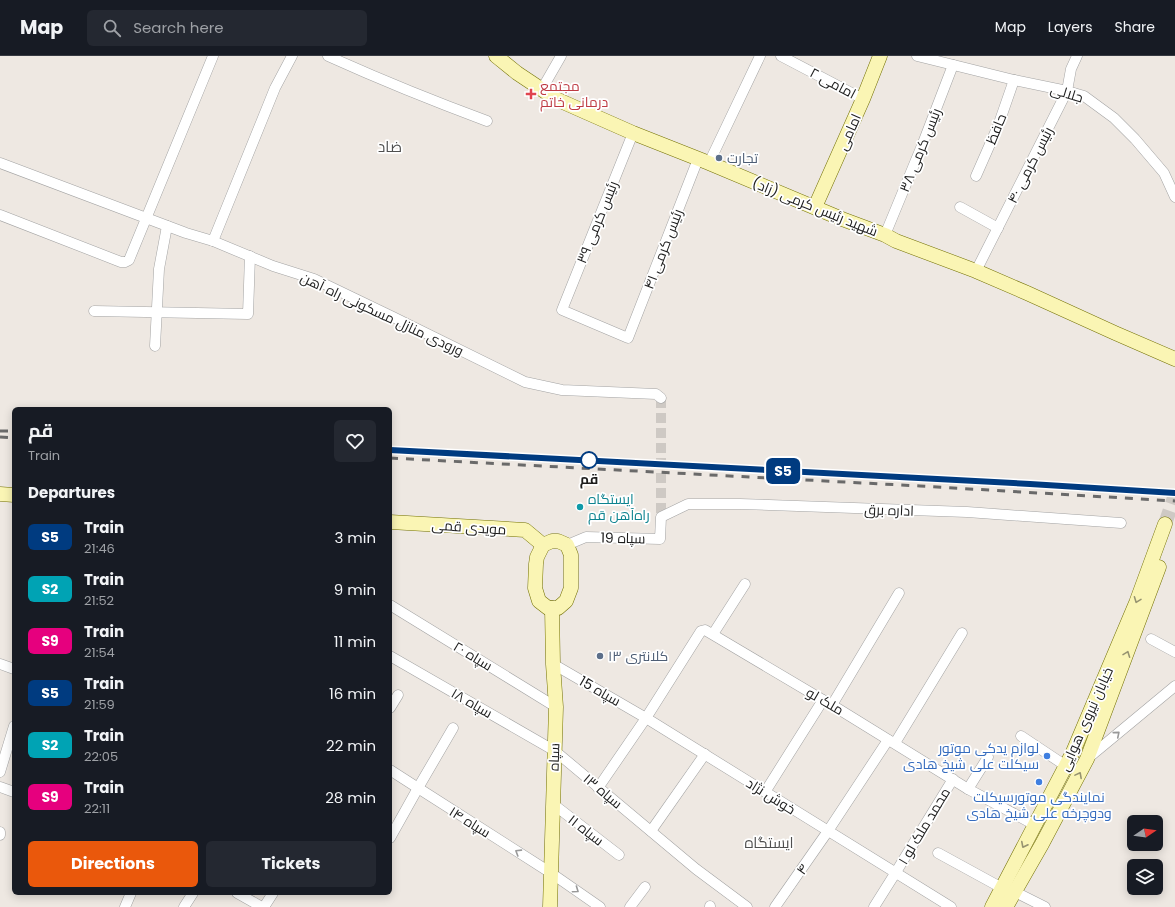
<!DOCTYPE html>
<meta charset="utf-8">
<style>
:root{--surface:#171b24;--page:#242831;--text:#f1f3f6;--muted:#9ea1a6;--line:#363941;--accent:#ea580c}
body{margin:0;font-family:Poppins,Cairo,sans-serif;background:var(--page);color:var(--text);height:100vh;display:flex;flex-direction:column;font-size:15px;white-space:nowrap}
*{box-sizing:border-box;margin:0}
p{font-size:13px;color:var(--muted)}
.icon{flex:none;width:22px;height:22px;fill:none;stroke:currentColor;stroke-width:2;stroke-linecap:round;stroke-linejoin:round}
.map{position:relative;flex:1;overflow:hidden}
.side{position:absolute;left:12px;top:351px;width:380px;height:488px;display:flex;flex-direction:column;background:var(--surface);border-radius:6px;box-shadow:0 2px 10px #0003}
.side>*{flex:none}
.badge{padding:0 8px;border-radius:6px;font-size:14px;line-height:26px}
.needle{width:26px;rotate:77deg}
.controls{position:absolute;left:1127px;top:759px;display:grid;gap:8px}
.controls a{display:grid;place-items:center;width:36px;height:36px;border-radius:6px;background:var(--surface);box-shadow:0 2px 10px #0003;font-size:20px}
.map>.badge{position:absolute;translate:-50% -50%;box-shadow:0 0 0 2px #fff}
h2{padding:0 16px;font-size:15px;line-height:36px}
.round{display:grid;place-items:center;flex:none;width:42px;height:42px;border-radius:6px;background:var(--page)}
.head{display:flex;align-items:center;justify-content:space-between;height:68px;padding:0 16px}
h1{font-size:19px;font-weight:700;line-height:30px}
.primary-button{display:flex;gap:8px;margin-top:auto;padding:8px 16px}
.primary-button a{flex:1;height:46px;border-radius:6px;background:var(--accent);color:#fff;font-size:16px;font-weight:700;line-height:46px;text-align:center}
.primary-button a+a{background:var(--page);color:var(--text)}
ul{padding:0;list-style:none}
li{display:flex;align-items:center;gap:12px;height:52px;padding:0 16px}
li div{flex:1}
li b{display:block;font-size:15px}
li em{font-style:normal}
li .badge{min-width:44px;font-weight:700;text-align:center}
header{display:flex;align-items:center;gap:24px;box-sizing:border-box;height:56px;padding:0 20px;background:var(--surface);border-bottom:1px solid var(--line)}
header strong{font-size:19px}
nav{display:flex;gap:22px;margin-inline-start:auto;font-size:14px}
.search{width:280px;height:36px;background:var(--page);display:flex;align-items:center;gap:10px;box-sizing:border-box;padding:0 14px;border-radius:6px;color:var(--muted);font-size:15px}
.map>svg:first-child{display:block}
.lines{fill:none;stroke-linecap:round;stroke-linejoin:round}
.street-tunnel{stroke:#cec9c4;stroke-width:10;stroke-dasharray:10 5;stroke-linecap:butt}
.secondary-tunnel{stroke:#cec9c4;stroke-width:14;stroke-dasharray:14 7;stroke-linecap:butt}
.street-casing{stroke:#a3a3a3;stroke-width:11}
.secondary-casing{stroke:#737104;stroke-width:15}
.street{stroke:#fff;stroke-width:10}
.secondary{stroke:#faf5b4;stroke-width:14}
.rail{stroke:#6a6a6a;stroke-width:3;stroke-dasharray:8 8;stroke-linecap:butt}
.oneway{stroke:#969370}
.oneway2{stroke:#999}
.line-casing{stroke:#fff;stroke-width:9}
.line{stroke:#003b80;stroke-width:6}
.health-dot{fill:#e0444e;stroke:#fff;stroke-width:1.5}
.service-dot{fill:#5c6f8a;stroke:#fff;stroke-width:1.5}
.stop-dot{fill:#fff;stroke:#003b80;stroke-width:2}
.culture-dot{fill:#0f9aa8;stroke:#fff;stroke-width:1.5}
.shop-dot{fill:#3f7fe0;stroke:#fff;stroke-width:1.5}
.labels{text-anchor:middle;dominant-baseline:central;stroke-width:3.5;stroke-linejoin:round;paint-order:stroke}
.street-label{font-size:14px;fill:#1c1c1c;stroke:#fff}
.health-label{font-size:14px;fill:#be3a42;stroke:#fff;text-anchor:start}
.service-label{font-size:14px;fill:#4e5e75;stroke:#fff;text-anchor:start}
.stop-label{font-size:14px;font-weight:bold;fill:#1c1c1c;stroke:#fff}
.culture-label{font-size:14px;fill:#0d838f;stroke:#fff;text-anchor:start}
.shop-label{font-size:14px;fill:#366cbe;stroke:#fff;text-anchor:end}
.neighbourhood-label{font-size:15px;fill:#4f4f4f;stroke:#fff}
</style>
<header>
<strong>Map</strong>
<div class="search"><svg class="icon" aria-label="search" viewBox="0 0 24 24"><circle cx="10" cy="10" r="6"/><path d="M15 15l6 6"/></svg>Search here</div>
<nav><a>Map</a><a>Layers</a><a>Share</a></nav>
</header>
<div class="map">
<svg width="1175" height="851" viewBox="0 0 1175 851">
<rect width="100%" height="100%" fill="#eee8e2"/>
<g class="lines">
<path class="street-tunnel" d="M661 342V461"/>
<path class="secondary-tunnel" d="M1165 468 1175 439"/>
<defs>
<g id="street">
<path d="M328 0C381 24 433 45 487 65"/>
<path d="M781 0 863 43"/>
<path d="M917 0 1014 24 1067 35 1084 40 1114 62 1135 83 1164 117 1175 141"/>
<path d="M542 33 561 0"/>
<path d="M633 77 562 254 628 282 698 103"/>
<path d="M0 107 186 177 213 185 273 210 314 223 393 261 525 326 562 334 656 338 661 342"/>
<path d="M709 107 760 0"/>
<path d="M976 120 998 70 1014 24"/>
<path d="M960 151 998 172"/>
<path d="M0 159 121 206H125L129 204 213 0"/>
<path d="M885 179 923 87 953 9"/>
<path d="M213 185 275 32 292 0"/>
<path d="M976 215 1067 35 1071 13 1077 0"/>
<path d="M94 255 248 258 250 200"/>
<path d="M155 290 159 213 167 170"/>
<path d="M567 489 586 481 660 483 661 461 688 448H740L967 456 1121 467"/>
<path d="M390 549 556 651"/>
<path d="M713 578 745 528"/>
<path d="M1151 583 1175 596"/>
<path d="M390 600 555 695 696 813 747 851"/>
<path d="M0 608 14 613"/>
<path d="M553 608 646 662 951 851"/>
<path d="M832 649 899 537"/>
<path d="M390 652 398 639"/>
<path d="M1021 680 1066 710"/>
<path d="M895 687 962 577"/>
<path d="M1087 703 1175 630"/>
<path d="M390 714 418 732 551 817 600 851"/>
<path d="M0 716 14 670"/>
<path d="M0 731 14 736"/>
<path d="M598 732 646 662 701 575 705 574 823 644 832 649 968 733 1035 769"/>
<path d="M968 733 988 701"/>
<path d="M765 736 823 644"/>
<path d="M553 748 619 799"/>
<path d="M651 775 705 698"/>
<path d="M0 776V779"/>
<path d="M390 782 418 732 453 672"/>
<path d="M938 797 1002 832"/>
<path d="M1015 836 1045 851"/>
<path d="M237 837 262 851"/>
<path d="M125 851 131 837"/>
<path d="M184 851 193 837"/>
<path d="M264 851 273 837"/>
<path d="M630 851 645 831"/>
<path d="M710 851V850"/>
<path d="M775 851 828 775 888 684"/>
<path d="M874 851 896 816 953 723"/>
</g>
<g id="secondary">
<path d="M496 0 517 17 556 43 633 77 709 107 842 163 885 179 896 185 976 215 1027 237 1115 277 1175 303"/>
<path d="M815 151 863 43 880 0"/>
<path d="M0 438 14 439"/>
<path d="M390 466 525 474 543 489"/>
<path d="M552 485H558L567 489 571 499V532L566 545 558 552H548L539 545 535 532 536 508 537 501 543 489Z"/>
<path d="M550 851 556 651 553 608 552 552"/>
<path d="M992 851 1073 696 1136 547 1165 468"/>
<path d="M1006 851 1042 788 1087 703 1159 511"/>
</g>
</defs>
<use href="#street" class="street-casing"/>
<use href="#secondary" class="secondary-casing"/>
<use href="#street" class="street"/>
<use href="#secondary" class="secondary"/>
<g class="rail">
<path d="M0 375H14"/>
<path d="M0 381 14 382"/>
<path d="M390 394 1029 428 1175 437"/>
<path d="M390 402 920 430 1175 445"/>
</g>
</g>
<defs><path id="oneway-chevron" d="M-2-3.5L2.5 0L-2 3.5" fill="none" stroke-width="1.6" stroke-linecap="round" stroke-linejoin="round"/></defs>
<g class="oneway">
<use href="#oneway-chevron" transform="translate(1137 544) rotate(111)"/>
<use href="#oneway-chevron" transform="translate(1127 598) rotate(-69)"/>
<use href="#oneway-chevron" transform="translate(1079 719) rotate(-62)"/>
<use href="#oneway-chevron" transform="translate(1024 789) rotate(117)"/>
</g>
<g class="oneway2">
<use href="#oneway-chevron" transform="translate(1117 678) rotate(-40)"/>
<use href="#oneway-chevron" transform="translate(518 796) rotate(-148)"/>
<use href="#oneway-chevron" transform="translate(576 834) rotate(35)"/>
</g>
<g class="lines">
<defs>
<path id="line" d="M390 394 1030 428 1175 437"/>
</defs>
<use href="#line" class="line-casing"/>
<use href="#line" class="line"/>
</g>
<path class="health-dot" d="M529 32h4v4h4v4h-4v4h-4v-4h-4v-4h4z"/>
<g class="service-dot">
<circle cx="719" cy="102" r="4"/>
<circle cx="600" cy="600" r="4"/>
</g>
<circle class="stop-dot" cx="589" cy="404" r="8"/>
<circle class="culture-dot" cx="580" cy="451" r="4"/>
<g class="shop-dot">
<circle cx="1047" cy="700" r="4"/>
<circle cx="1039" cy="726" r="4"/>
</g>
<g class="labels">
<g class="street-label">
<text transform="translate(833 27) rotate(28)">امامی ۲</text>
<text transform="translate(1067 37) rotate(17)">جلالی</text>
<text transform="translate(996 73) rotate(-68)">حافظ</text>
<text transform="translate(849 76) rotate(-66)">امامی</text>
<text transform="translate(920 94) rotate(-68)">رئیس کرمی ۳۸</text>
<text transform="translate(1030 109) rotate(-63)">رئیس کرمی ۴۰</text>
<text transform="translate(815 151) rotate(22)">شهید رئیس کرمی (زاد)</text>
<text transform="translate(597 166) rotate(-68)">رئیس کرمی ۳۹</text>
<text transform="translate(663 193) rotate(-69)">رئیس کرمی ۴۱</text>
<text transform="translate(382 258) rotate(25)">ورودی منازل مسکونی راه آهن</text>
<text transform="translate(889 454) rotate(2)">اداره برق</text>
<text transform="translate(469 471) rotate(4)">مویدی قمی</text>
<text transform="translate(623 482) rotate(1)">سپاه 19</text>
<text transform="translate(473 600) rotate(31)">سپاه ۲۰</text>
<text transform="translate(600 635) rotate(30)">سپاه 15</text>
<text transform="translate(825 645) rotate(30)">ملک لو</text>
<text transform="translate(472 647) rotate(30)">سپاه ۱۸</text>
<text transform="translate(1086 663) rotate(-66)">خیابان نیروی هوایی</text>
<text transform="translate(554 701) rotate(-88)">سپاه</text>
<text transform="translate(603 735) rotate(40)">سپاه ۱۳</text>
<text transform="translate(771 740) rotate(32)">خوش نژاد</text>
<text transform="translate(470 766) rotate(32)">سپاه ۱۴</text>
<text transform="translate(924 770) rotate(-59)">۱ محمد ملک لو</text>
<text transform="translate(586 774) rotate(38)">سپاه ۱۱</text>
<text transform="translate(802 813) rotate(-55)">۴</text>
</g>
<g class="health-label">
<text x="540" y="30">مجتمع<tspan x="540" dy="16">درمانی خاتم</tspan></text>
</g>
<g class="service-label">
<text x="727" y="102">تجارت</text>
<text x="608" y="600">کلانتری ۱۳</text>
</g>
<g class="stop-label">
<text x="589" y="423">قم</text>
</g>
<g class="culture-label">
<text x="588" y="443">ایستگاه<tspan x="588" dy="16">راه‌آهن قم</tspan></text>
</g>
<g class="shop-label">
<text x="1039" y="692">لوازم یدکی موتور<tspan x="1039" dy="16">سیکلت علی شیخ هادی</tspan></text>
<text x="1039" y="741" text-anchor="middle">نمایندگی موتورسیکلت<tspan x="1039" dy="16">ودوچرخه علی شیخ هادی</tspan></text>
</g>
<g class="neighbourhood-label">
<text x="390" y="90">ضاد</text>
<text x="769" y="786">ایستگاه</text>
</g>
</g>
</svg>
<div class="controls">
<a><svg class="needle" viewBox="-14 -14 28 28"><path d="M0-13l5 13h-10z" fill="#e53935"/><path d="M0 13l5-13h-10z" fill="#9ea1a6"/></svg></a>
<a><svg class="icon" aria-label="layers" viewBox="0 0 24 24"><path d="M12 4l9 5-9 5-9-5zM3 14l9 5 9-5"/></svg></a>
</div>
<b class="badge" style="left:783px;top:415px;background:#003b80;color:#fff">S5</b>
<section class="side">
<div class="head"><div><h1>قم</h1><p>Train</p></div><a class="round"><svg class="icon" aria-label="heart" viewBox="0 0 24 24"><path d="M12 20l-8-8c-3-5 5-10 8-4 3-6 11-1 8 4z"/></svg></a></div>
<h2>Departures</h2>
<ul>
<li><span class="badge" style="background:#003b80;color:#fff">S5</span><div><b>Train</b><p>21:46</p></div><em>3 min</em></li>
<li><span class="badge" style="background:#00a3b4;color:#fff">S2</span><div><b>Train</b><p>21:52</p></div><em>9 min</em></li>
<li><span class="badge" style="background:#e6007e;color:#fff">S9</span><div><b>Train</b><p>21:54</p></div><em>11 min</em></li>
<li><span class="badge" style="background:#003b80;color:#fff">S5</span><div><b>Train</b><p>21:59</p></div><em>16 min</em></li>
<li><span class="badge" style="background:#00a3b4;color:#fff">S2</span><div><b>Train</b><p>22:05</p></div><em>22 min</em></li>
<li><span class="badge" style="background:#e6007e;color:#fff">S9</span><div><b>Train</b><p>22:11</p></div><em>28 min</em></li>
</ul>
<div class="primary-button"><a>Directions</a><a>Tickets</a></div>
</section>
</div>
